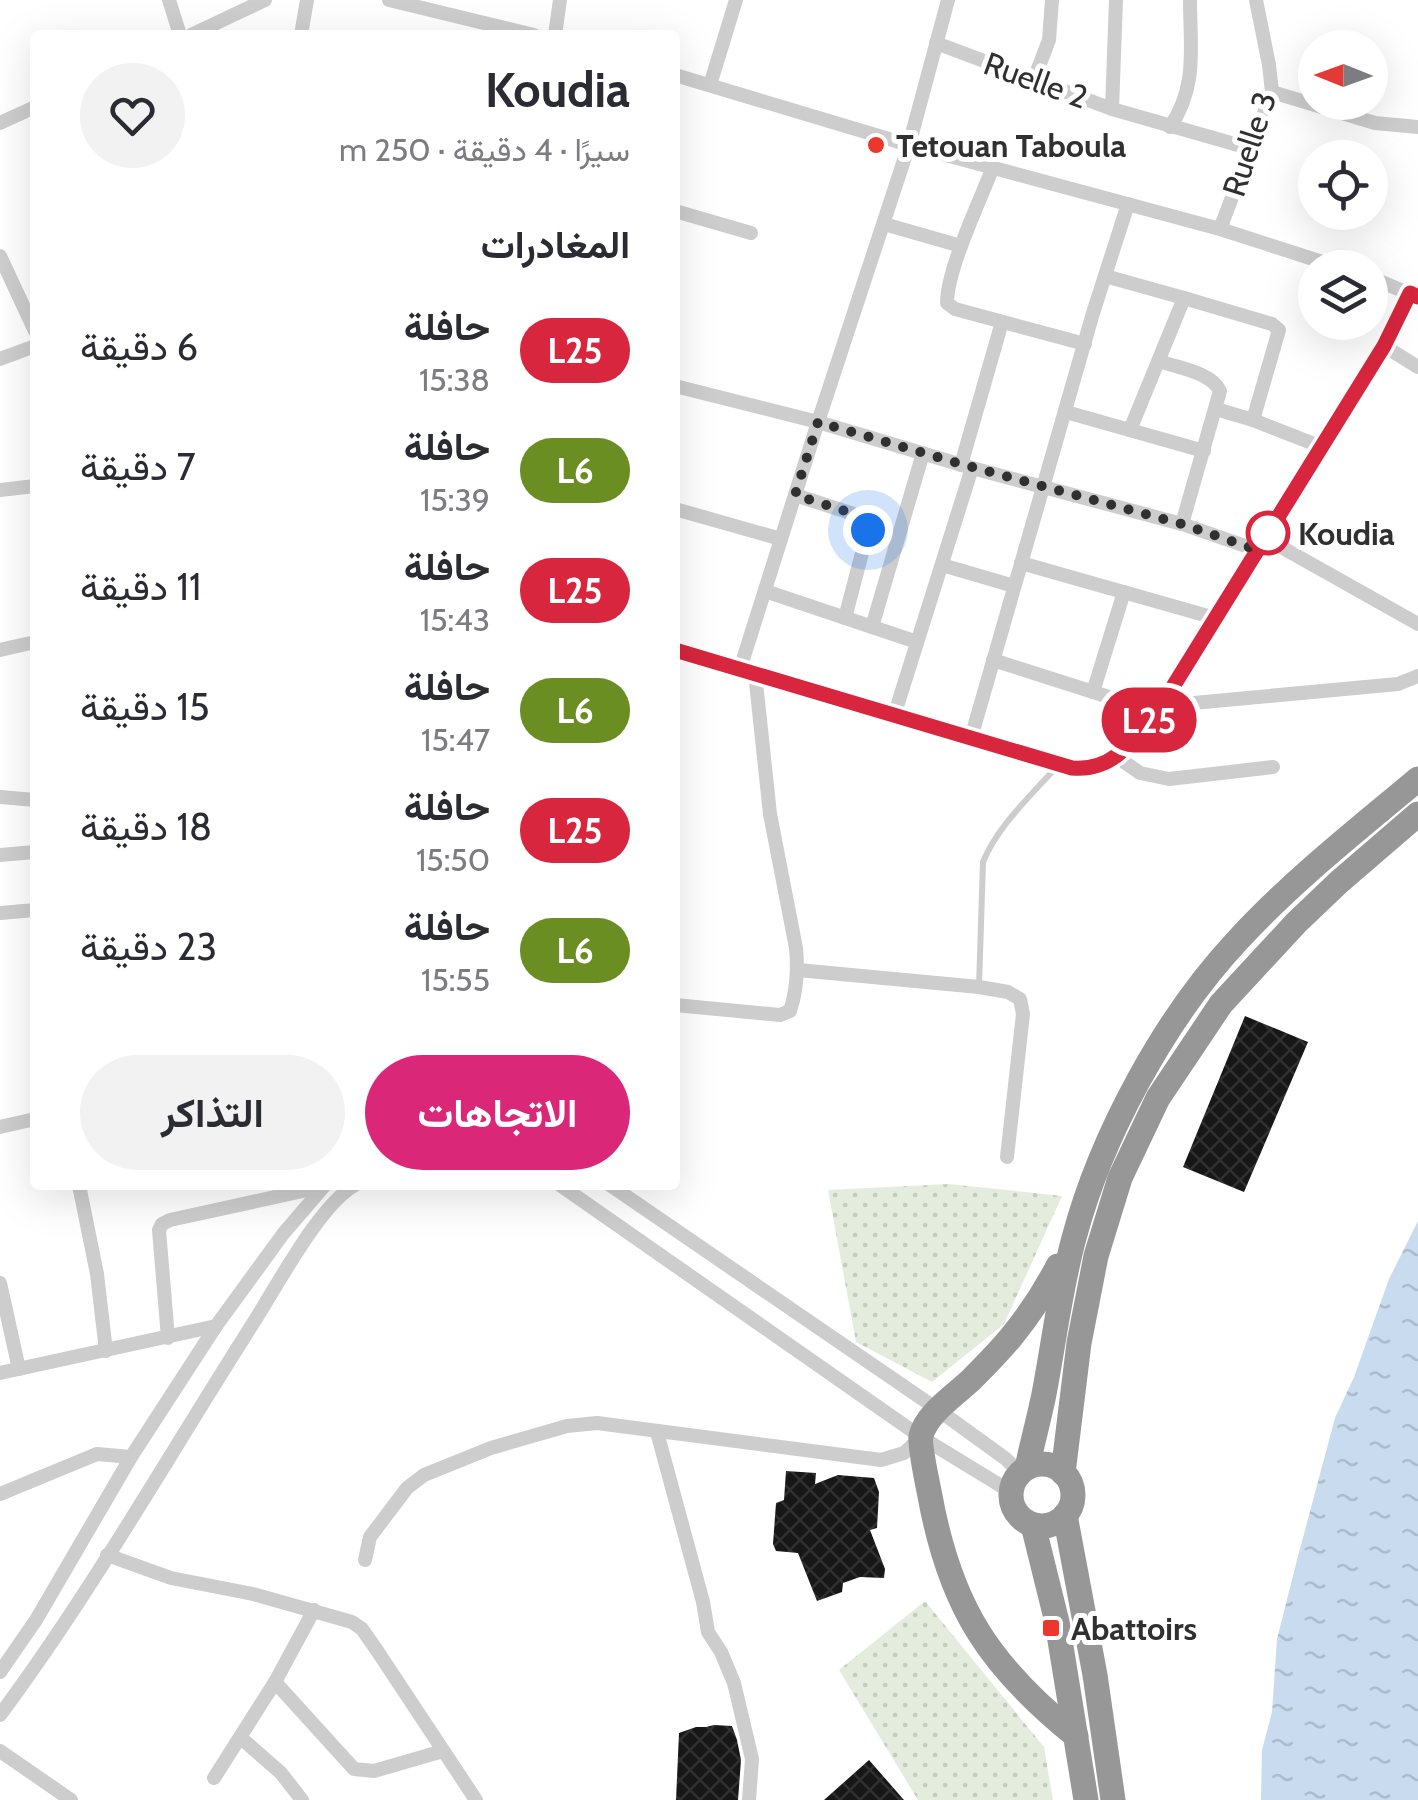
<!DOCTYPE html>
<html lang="ar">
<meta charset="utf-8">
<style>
:root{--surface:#fff;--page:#f2f2f3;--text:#2b2b33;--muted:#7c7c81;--accent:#db2777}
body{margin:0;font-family:Cabin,Vazirmatn,sans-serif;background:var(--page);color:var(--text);direction:rtl;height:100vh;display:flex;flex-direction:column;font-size:38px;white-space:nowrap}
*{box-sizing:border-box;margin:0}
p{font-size:32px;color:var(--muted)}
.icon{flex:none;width:55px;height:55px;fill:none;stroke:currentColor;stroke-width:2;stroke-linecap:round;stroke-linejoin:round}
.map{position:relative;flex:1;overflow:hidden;direction:ltr}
.panel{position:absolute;left:30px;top:30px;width:650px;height:1160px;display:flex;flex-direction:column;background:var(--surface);border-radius:10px;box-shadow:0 10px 40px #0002;direction:rtl}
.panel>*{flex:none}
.badge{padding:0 20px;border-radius:32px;font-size:35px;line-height:65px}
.needle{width:65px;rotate:271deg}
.fabs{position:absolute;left:1298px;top:30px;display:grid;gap:20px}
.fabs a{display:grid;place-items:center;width:90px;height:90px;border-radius:50%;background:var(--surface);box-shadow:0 10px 40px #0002;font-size:50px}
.you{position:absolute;width:50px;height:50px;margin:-25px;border:8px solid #fff;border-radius:50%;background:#1a73e8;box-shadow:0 0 0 15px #1a73e833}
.map>.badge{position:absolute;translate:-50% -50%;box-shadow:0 0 0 5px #fff}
h2{padding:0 50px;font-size:38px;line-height:90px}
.round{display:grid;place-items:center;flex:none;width:105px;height:105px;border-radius:52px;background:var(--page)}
.summary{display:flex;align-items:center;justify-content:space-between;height:170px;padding:0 50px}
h1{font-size:48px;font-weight:700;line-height:75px}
.cta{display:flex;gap:20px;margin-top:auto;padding:20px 50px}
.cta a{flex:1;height:115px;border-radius:60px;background:var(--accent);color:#fff;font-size:40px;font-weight:700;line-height:115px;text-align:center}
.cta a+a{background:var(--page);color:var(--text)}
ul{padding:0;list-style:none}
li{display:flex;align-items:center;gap:30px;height:120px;padding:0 50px}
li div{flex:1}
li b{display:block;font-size:38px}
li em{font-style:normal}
li .badge{min-width:110px;font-weight:700;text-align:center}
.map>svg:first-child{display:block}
.grass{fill:url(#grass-dots)}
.water{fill:url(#water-ripples)}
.building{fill:url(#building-cross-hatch)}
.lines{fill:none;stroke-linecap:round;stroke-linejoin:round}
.lane{stroke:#cdcdcd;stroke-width:6}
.street{stroke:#cdcdcd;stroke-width:14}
.highway{stroke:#979797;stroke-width:25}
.line-casing{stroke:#fff;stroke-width:22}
.line{stroke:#d7263d;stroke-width:15}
.walk{stroke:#303030;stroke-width:10;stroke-dasharray:0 18}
.poi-dot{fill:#ec382c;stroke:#fff;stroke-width:4}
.stop-dot{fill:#fff;stroke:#d7263d;stroke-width:5}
.labels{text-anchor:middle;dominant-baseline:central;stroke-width:10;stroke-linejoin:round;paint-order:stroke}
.street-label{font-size:32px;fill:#303030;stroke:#fff}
.poi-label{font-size:32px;font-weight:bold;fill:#303030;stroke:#fff;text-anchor:start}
.stop-label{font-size:32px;font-weight:bold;fill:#303030;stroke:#fff;text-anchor:start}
</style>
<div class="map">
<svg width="1418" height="1800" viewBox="0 0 1418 1800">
<defs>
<pattern id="grass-dots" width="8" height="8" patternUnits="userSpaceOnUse" patternTransform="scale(2.5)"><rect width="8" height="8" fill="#e4eddd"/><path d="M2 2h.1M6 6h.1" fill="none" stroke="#c4ccbe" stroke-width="1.8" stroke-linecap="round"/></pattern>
<pattern id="water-ripples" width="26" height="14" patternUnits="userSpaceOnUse" patternTransform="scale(2.5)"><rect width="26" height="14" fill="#c9dbee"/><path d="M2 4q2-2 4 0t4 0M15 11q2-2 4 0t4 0" fill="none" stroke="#adbccc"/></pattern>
<pattern id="building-cross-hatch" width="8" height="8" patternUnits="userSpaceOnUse" patternTransform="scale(2.5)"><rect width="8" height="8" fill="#171717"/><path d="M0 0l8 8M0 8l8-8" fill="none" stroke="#303030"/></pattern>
</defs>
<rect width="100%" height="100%" fill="#fff"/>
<g class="grass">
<path d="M949 1184 1062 1196 1004 1324 932 1382 856 1342 828 1190Z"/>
<path d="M925 1601 1044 1747 1053 1800H918L839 1670Z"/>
</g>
<path class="water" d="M1418 1221V1800H1261L1262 1750 1272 1712 1277 1639 1297 1560 1335 1418 1354 1377 1389 1279Z"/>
<g class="building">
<path d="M1245 1016 1308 1042 1244 1192 1183 1167Z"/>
<path d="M786 1471 816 1473 815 1484 838 1475 874 1478 879 1492 877 1528 870 1530 885 1569 884 1578 860 1577 843 1583 842 1592 817 1601 798 1553 776 1551 773 1544 776 1503 784 1500Z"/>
<path d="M714 1725 732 1726 737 1740 741 1760 738 1800H676L679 1733 696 1727H706Z"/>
<path d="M869 1760 904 1800H824Z"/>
</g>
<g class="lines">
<path class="lane" d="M979 986 983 862C998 825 1032 795 1058 765"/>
<g class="street">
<path d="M169 0 180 35"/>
<path d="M389 0 534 35"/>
<path d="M191 35 265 0"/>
<path d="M301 35 307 0"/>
<path d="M555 35 560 0"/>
<path d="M936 43 1112 109 1252 149"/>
<path d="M675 75 909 145 1220 229 1341 268"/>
<path d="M1034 79 1049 40 1052 0"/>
<path d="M710 85 736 0"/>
<path d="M1272 92 1375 123 1418 127"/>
<path d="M1112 109 1116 0"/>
<path d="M0 123 35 107"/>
<path d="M1170 127C1198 86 1190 47 1190 0"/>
<path d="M993 167C980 201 947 269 947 303L955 309 1085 344"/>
<path d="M675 211 751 233"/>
<path d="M884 224 961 246"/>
<path d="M1220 229 1272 92 1269 65 1256 0"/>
<path d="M0 256 35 331"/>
<path d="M1105 276 1184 298 1130 430"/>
<path d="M1370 277 1417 297"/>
<path d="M1184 298 1272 324 1279 330 1253 420"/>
<path d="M1384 346 1418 367"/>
<path d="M0 359 35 346"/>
<path d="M1159 361C1178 368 1211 372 1220 391L1182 524"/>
<path d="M675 386 818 422 972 468 1182 524 1257 550"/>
<path d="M1216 409 1253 420 1322 447"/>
<path d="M1066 412 1204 451"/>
<path d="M961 465 1002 322"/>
<path d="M0 490 35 486"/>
<path d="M795 495 863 517 868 523V530L845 618"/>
<path d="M675 509 781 539"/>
<path d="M1265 538 1418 624"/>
<path d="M1021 563 1215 618"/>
<path d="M942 565 1014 586"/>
<path d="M765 591 917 642"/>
<path d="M872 627 923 453"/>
<path d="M0 650 35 642"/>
<path d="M675 650 1072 768C1115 773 1137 735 1161 706L1384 346 1410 293"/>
<path d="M993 660 1156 712"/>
<path d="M740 669 818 422 909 145 948 0"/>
<path d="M1093 692 1124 592"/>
<path d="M1161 706 1398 684 1418 676"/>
<path d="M894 716 972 468"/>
<path d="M971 738 1093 313 1128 204"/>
<path d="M1117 757 1140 773 1169 779 1273 767"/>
<path d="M0 797 35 800"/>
<path d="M0 855 35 852"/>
<path d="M0 913 35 910"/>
<path d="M798 970 979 987 1008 992 1020 999 1023 1014 1007 1157"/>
<path d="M675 1005 780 1015 790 1011C797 990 798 969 796 948L770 814 755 673"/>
<path d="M0 1127 35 1119"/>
<path d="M79 1185 97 1274 106 1351"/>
<path d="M560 1185 921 1437 1011 1492"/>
<path d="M610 1185 937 1409 1006 1459 1020 1473"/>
<path d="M0 1283 19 1369"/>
<path d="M168 1338 159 1230 162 1224 170 1220 312 1189"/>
<path d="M0 1373 216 1326"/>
<path d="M657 1432 703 1602 708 1632 721 1652 734 1683 752 1759 749 1800"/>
<path d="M0 1494 97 1454 131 1457"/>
<path d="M107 1555 171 1578 253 1594 352 1622 362 1629 378 1652 476 1800"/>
<path d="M365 1560 370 1537 407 1488 424 1475 491 1448 567 1426 597 1423 881 1460 904 1453 920 1438"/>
<path d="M0 1672 36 1620 131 1457 216 1326 283 1234 325 1185"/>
<path d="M275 1682 354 1769 374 1771 443 1751"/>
<path d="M0 1715C92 1591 169 1455 252 1325 276 1288 319 1205 355 1185"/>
<path d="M241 1738 281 1773 302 1800"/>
<path d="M0 1751 71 1800"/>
<path d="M214 1778 275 1682 314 1610"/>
</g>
<g class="highway">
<path d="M1058 1266C1045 1291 1030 1314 1012 1336 1000 1351 985 1366 971 1380 955 1395 926 1414 921 1436 919 1444 928 1486 930 1496 950 1606 989 1666 1076 1736"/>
<circle cx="1042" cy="1495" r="31"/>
<path d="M1027 1468C1032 1444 1039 1419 1044 1394 1054 1342 1060 1289 1074 1238 1101 1136 1165 1018 1237 941 1292 881 1356 831 1418 779"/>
<path d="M1063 1473 1079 1343 1096 1256 1120 1178 1158 1098 1221 1004 1296 923 1339 882 1418 814"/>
<path d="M1065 1515 1095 1675 1113 1800"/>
<path d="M1033 1525 1057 1622 1086 1800"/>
</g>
</g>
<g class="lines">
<defs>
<path id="line" d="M675 650 1072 768C1117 772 1135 736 1161 706L1384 346 1410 293 1418 297"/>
</defs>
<use href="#line" class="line-casing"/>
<use href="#line" class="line"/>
<path class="walk" d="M868 530V522L864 517 795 495 818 422 961 464 1182 524 1257 550 1268 533"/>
</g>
<g class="poi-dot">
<circle cx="876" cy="145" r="10"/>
<rect x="1041" y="1618" width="20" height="20" rx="5"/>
</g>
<circle class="stop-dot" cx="1268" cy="533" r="20"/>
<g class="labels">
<g class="street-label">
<text transform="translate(1036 80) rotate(20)">Ruelle 2</text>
<text transform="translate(1249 144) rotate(-72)">Ruelle 3</text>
</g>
<g class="poi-label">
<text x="896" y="145">Tetouan Taboula</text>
<text x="1071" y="1628">Abattoirs</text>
</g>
<g class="stop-label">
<text x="1298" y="533">Koudia</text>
</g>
</g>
</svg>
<div class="fabs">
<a><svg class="needle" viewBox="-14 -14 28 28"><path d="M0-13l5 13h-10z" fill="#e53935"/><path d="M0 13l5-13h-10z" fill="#7c7c81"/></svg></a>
<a><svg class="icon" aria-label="locate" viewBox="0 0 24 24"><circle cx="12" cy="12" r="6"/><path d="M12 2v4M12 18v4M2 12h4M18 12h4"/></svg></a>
<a><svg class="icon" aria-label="layers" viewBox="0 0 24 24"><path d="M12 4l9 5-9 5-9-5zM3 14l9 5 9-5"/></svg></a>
</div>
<div class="you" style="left:868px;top:530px"></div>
<b class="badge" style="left:1149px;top:720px;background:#d7263d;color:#fff">L25</b>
<section class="panel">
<div class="summary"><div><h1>Koudia</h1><p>سيرًا · 4 دقيقة · 250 m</p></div><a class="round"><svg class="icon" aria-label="heart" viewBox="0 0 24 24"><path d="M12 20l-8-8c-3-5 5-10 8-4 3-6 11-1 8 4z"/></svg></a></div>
<h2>المغادرات</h2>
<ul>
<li><span class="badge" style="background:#d7263d;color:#fff">L25</span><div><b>حافلة</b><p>15:38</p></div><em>6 دقيقة</em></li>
<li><span class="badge" style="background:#6b8e23;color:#fff">L6</span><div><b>حافلة</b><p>15:39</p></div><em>7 دقيقة</em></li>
<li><span class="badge" style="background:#d7263d;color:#fff">L25</span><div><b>حافلة</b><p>15:43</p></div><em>11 دقيقة</em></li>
<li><span class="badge" style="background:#6b8e23;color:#fff">L6</span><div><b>حافلة</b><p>15:47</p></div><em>15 دقيقة</em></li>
<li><span class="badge" style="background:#d7263d;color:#fff">L25</span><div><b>حافلة</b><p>15:50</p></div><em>18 دقيقة</em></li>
<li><span class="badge" style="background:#6b8e23;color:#fff">L6</span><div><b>حافلة</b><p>15:55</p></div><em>23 دقيقة</em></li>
</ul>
<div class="cta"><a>الاتجاهات</a><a>التذاكر</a></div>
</section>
</div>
